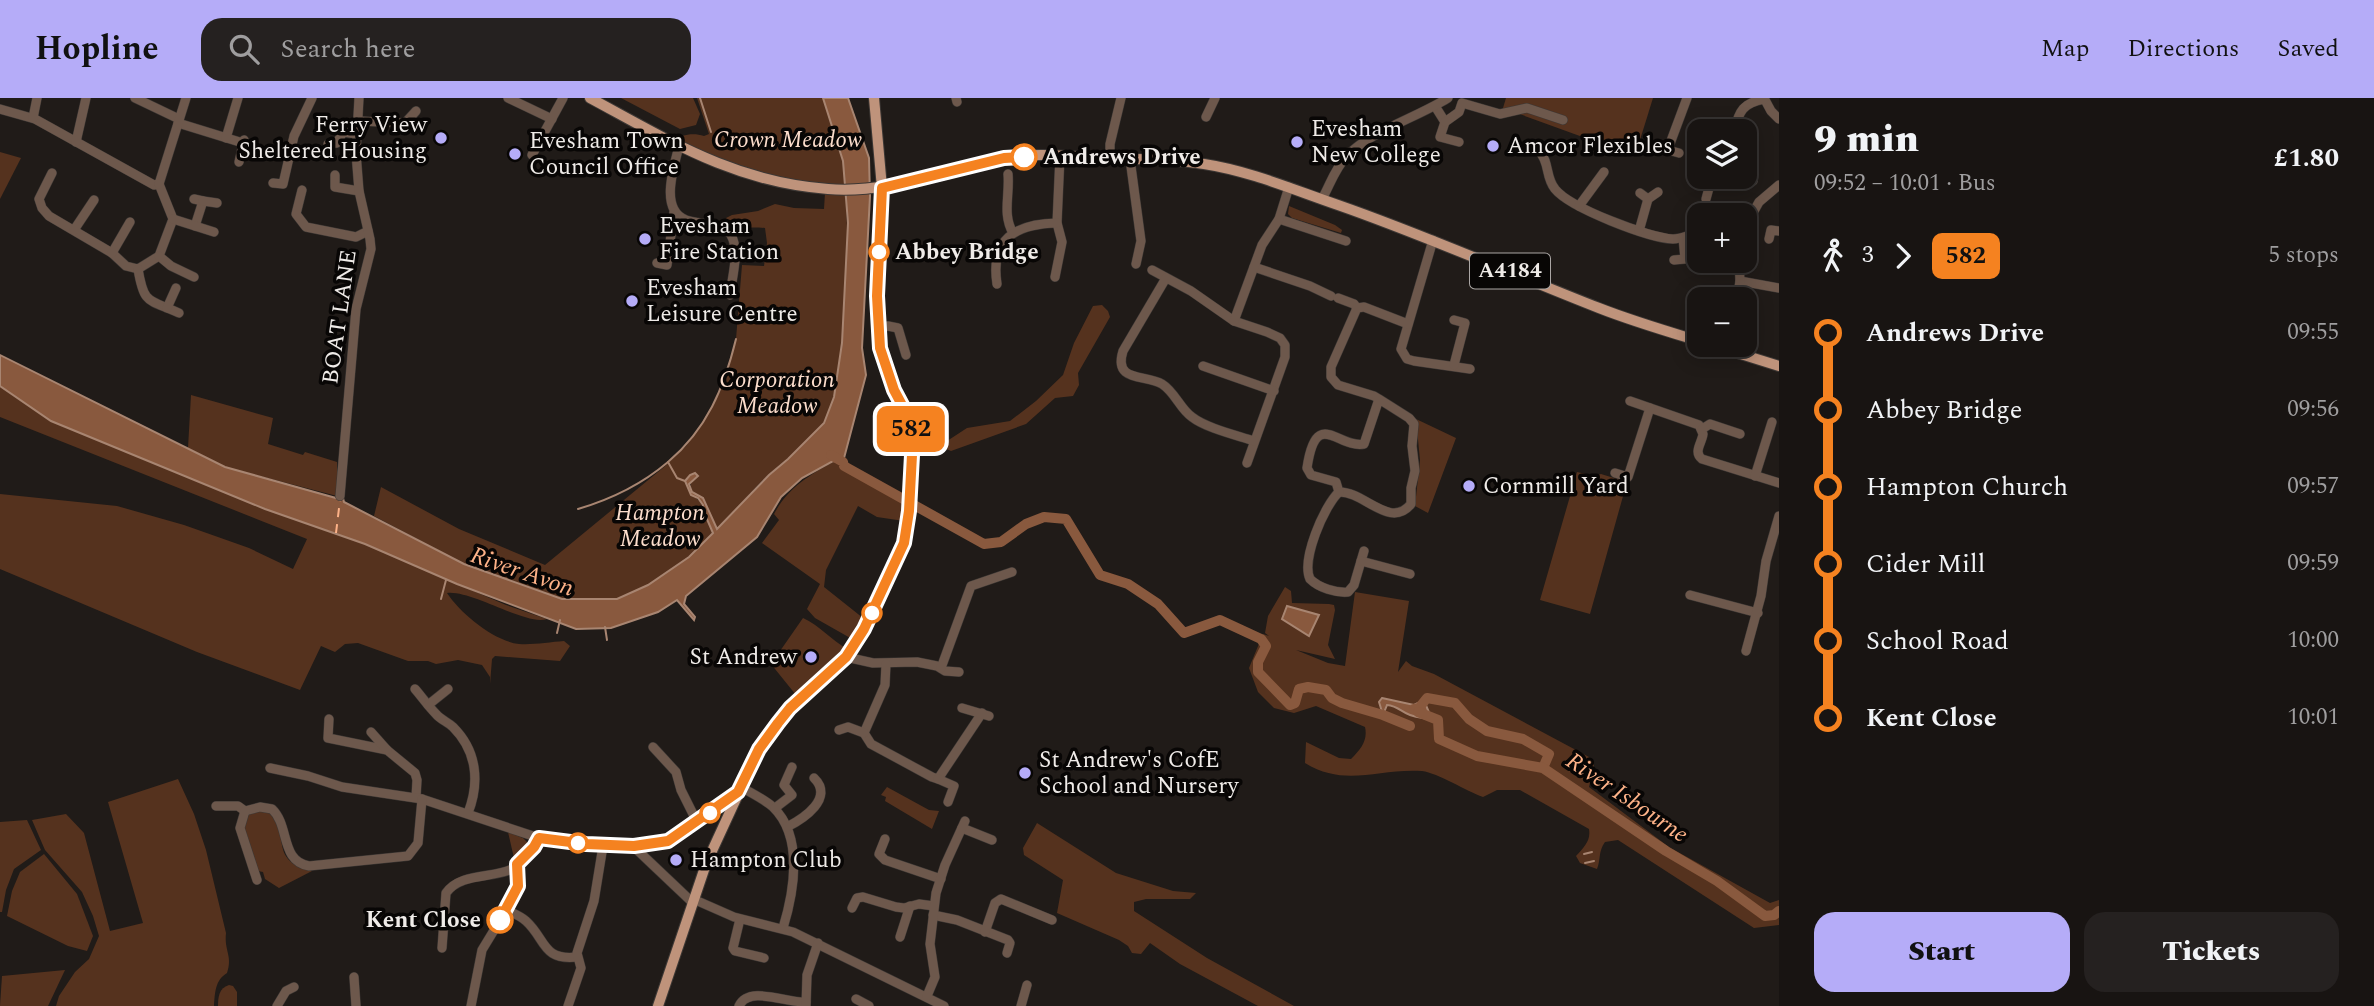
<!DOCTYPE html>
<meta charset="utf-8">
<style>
:root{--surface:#181412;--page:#252120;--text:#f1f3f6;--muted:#9f9e9f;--line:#363332;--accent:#b5acf8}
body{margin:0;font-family:Spectral,serif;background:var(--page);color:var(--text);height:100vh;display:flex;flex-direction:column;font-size:26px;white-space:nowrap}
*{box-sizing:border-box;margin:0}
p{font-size:23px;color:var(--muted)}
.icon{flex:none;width:38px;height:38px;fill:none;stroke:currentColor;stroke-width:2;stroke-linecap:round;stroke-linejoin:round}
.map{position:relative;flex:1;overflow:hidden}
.panel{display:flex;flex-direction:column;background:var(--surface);width:595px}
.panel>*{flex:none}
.badge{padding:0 14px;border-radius:10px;font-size:24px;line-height:46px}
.tools{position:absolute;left:1687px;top:21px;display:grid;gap:14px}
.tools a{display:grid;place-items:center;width:70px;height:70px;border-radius:14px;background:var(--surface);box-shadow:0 4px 18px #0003,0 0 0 2px var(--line);font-size:35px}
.map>.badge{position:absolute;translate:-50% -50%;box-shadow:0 0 0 4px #fff}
.legs{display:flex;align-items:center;gap:10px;height:77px;padding:0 35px;font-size:23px}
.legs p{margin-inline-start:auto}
.headline{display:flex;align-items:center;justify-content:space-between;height:119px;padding:0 35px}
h1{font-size:38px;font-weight:800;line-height:52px}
.action{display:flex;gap:14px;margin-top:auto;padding:14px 35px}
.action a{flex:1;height:80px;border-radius:21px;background:var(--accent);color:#111;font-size:28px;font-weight:800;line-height:80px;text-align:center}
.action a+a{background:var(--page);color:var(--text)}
ul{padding:0 35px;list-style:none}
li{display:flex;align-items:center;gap:24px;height:77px;font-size:26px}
li i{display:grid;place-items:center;width:10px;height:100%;margin:0 9px;background:currentColor}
li i::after{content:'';width:18px;height:18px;margin:-9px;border:5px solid;border-radius:50%;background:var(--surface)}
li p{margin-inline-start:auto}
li:first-child i{background:linear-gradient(#0000 50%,currentColor 0)}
li:last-child i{background:linear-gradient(currentColor 50%,#0000 0)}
header{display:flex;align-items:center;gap:42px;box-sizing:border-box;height:98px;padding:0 35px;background:var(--accent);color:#111}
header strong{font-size:33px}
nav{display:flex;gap:38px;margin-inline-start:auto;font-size:24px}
.search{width:490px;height:63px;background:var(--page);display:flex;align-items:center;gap:18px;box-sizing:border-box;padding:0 24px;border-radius:21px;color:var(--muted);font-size:26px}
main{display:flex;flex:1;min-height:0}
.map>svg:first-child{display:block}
.green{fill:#55321e}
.water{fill:#89593e;stroke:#a88571;stroke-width:2}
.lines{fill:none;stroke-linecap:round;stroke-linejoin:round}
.stream{stroke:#a88571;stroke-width:2}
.river{stroke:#89593e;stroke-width:10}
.ferry{stroke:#fdb288;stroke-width:2;stroke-dasharray:9 7;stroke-linecap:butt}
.minor-casing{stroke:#3d3835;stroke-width:10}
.major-casing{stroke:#3d3835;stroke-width:12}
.minor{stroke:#6d584c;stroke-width:9}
.major{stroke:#bf937b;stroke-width:10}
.line-1-casing{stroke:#fff;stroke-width:16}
.line-1{stroke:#f58220;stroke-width:10}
.poi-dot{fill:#b5acf8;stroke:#080605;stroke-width:2.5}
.stop-1-dot{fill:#fff;stroke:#f58220;stroke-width:3.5}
.labels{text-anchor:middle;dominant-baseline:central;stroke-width:7;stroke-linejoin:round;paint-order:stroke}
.shield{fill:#080605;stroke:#aaa6a4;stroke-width:2}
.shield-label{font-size:21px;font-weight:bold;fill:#efebe8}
.poi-label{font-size:23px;fill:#efebe8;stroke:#080605;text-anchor:start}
.park-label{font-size:23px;font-style:italic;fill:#fcddcc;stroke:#080605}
.stop-label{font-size:23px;font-weight:bold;fill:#efebe8;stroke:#080605;text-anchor:start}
.street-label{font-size:23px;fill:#efebe8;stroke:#080605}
.water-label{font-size:24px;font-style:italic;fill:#fdb288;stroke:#080605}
</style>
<header>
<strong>Hopline</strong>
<div class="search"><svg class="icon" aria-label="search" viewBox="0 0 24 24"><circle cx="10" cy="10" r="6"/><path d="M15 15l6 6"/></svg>Search here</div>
<nav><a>Map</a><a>Directions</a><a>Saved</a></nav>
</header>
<main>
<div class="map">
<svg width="1779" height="908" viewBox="0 0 1779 908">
<rect width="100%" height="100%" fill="#201b18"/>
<g class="green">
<path d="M621 0H693L700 16 696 27 680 31Z"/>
<path d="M697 0H823L843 64 845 90 761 80 672 43C682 37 692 34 704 38L709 36Z"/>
<path d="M1506 0H1653L1635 58 1503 10Z"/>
<path d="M0 54 21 60 0 101Z"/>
<path d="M845 93C850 140 848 289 823 326 809 346 786 361 768 377 750 394 735 414 717 432L703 400 692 394 690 383 695 380H686L691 397C705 403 708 422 713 435L689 459 648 487 617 501H562L464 466 374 418 381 389 459 431 545 467 664 369 686 348 703 323 720 294 736 241 742 167 764 168 767 145 765 130C752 129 734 132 726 120L732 117 758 113 775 106 794 110 824 111 825 95Z"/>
<path d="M1289 108 1335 127 1342 132 1341 135 1292 120 1288 116Z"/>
<path d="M1102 207 1108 213 1110 219 1078 275 1079 287 1073 298 1055 300 1026 326 951 353 944 350V345L967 330 1010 323 1036 303 1063 277 1074 245 1093 208Z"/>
<path d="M0 288 51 323 265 411 365 446 506 507 547 521C526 528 472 492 447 495 461 516 494 543 519 546 533 547 550 544 564 543L570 548 560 563 495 558 492 561 490 586V579L482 567 458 562 436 566 428 563H408L358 545 345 546 335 554 321 548 300 592 197 554 0 471V396L117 408 184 427 249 450 293 471 307 441 0 319Z"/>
<path d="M191 297 273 320 268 346 303 357 305 354 337 364V398L225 369 188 350Z"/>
<path d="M1416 321 1456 340 1428 415 1415 408 1420 362Z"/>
<path d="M833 364H843L844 368 903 400 904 423 877 419 858 408 826 472 824 489 863 520 852 541 815 520 807 511 820 486 762 445 779 422 774 416C788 390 808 378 833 364Z"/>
<path d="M1577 374 1595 378 1601 376 1627 384 1590 516 1540 502Z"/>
<path d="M1285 489 1291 493 1292 505 1329 506 1334 507 1335 512 1328 547 1335 561 1296 552 1328 565 1345 568 1355 494 1409 503 1398 574 1406 563 1412 568 1434 576 1589 659 1594 667 1589 689 1669 749 1770 805 1779 802V827L1754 830 1618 742 1605 744C1598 754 1601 761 1597 771L1580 765 1576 758C1584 749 1591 743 1589 731L1520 692H1497L1483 699C1466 693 1438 675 1422 673 1378 670 1346 690 1305 665L1306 644 1339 660 1351 661C1361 651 1368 642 1365 629L1316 608 1294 615 1274 610 1258 594 1249 570 1263 536 1269 538 1265 535 1268 518Z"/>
<path d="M803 520C819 527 831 542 847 551L796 597 771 566Z"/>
<path d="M178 681 194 716 206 752 226 835C224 853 233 858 227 875 215 882 215 895 214 908H56L59 898 75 874 89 861 99 838 93 818 82 794 45 752 32 722 66 716 84 735 110 833 143 825 108 704Z"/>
<path d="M887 689 929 712 939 713 932 731 885 703 886 699 881 697Z"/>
<path d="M254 713C260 713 267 712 271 716 292 734 266 762 312 773L279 790 265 781 263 774 258 773 245 733C244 723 246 718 254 713Z"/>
<path d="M27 722 41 752 14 771 6 792 2 814H0V724Z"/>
<path d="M1037 725 1116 775 1173 793 1196 795 1190 801H1146L1134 804V813L1207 860 1294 908H1258L1180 866 1150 845 1141 856 1132 855 1128 848 1119 842 1057 815 1063 782 1024 757 1023 750Z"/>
<path d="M508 734 523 740 528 745 525 753 514 760Z"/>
<path d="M44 756 77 796 93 838 87 853 68 848 7 818 12 793 20 774Z"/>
<path d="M65 872 48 908H0L2 878Z"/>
<path d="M229 887 233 888 237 894V908H218C218 899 219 890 229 887Z"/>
</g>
<g class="water">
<path d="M823 0H848L869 60 870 98 862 250 866 277 843 364 833 363 802 380 781 399 757 439 686 498 684 506 695 519 694 522 677 502 658 514 611 530 576 531 457 486 365 446 265 411 51 323 0 288V257L225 369 336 400 337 398 343 400 344 404 464 466 562 501H617L648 487 689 459 713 435 703 412V407L698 400 691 397 685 383 690 377 695 375 698 378 689 386 692 394 703 400 717 431 769 377 788 361 824 325 834 299 842 245 848 125 843 63Z"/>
<path d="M1287 508 1319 517 1309 538 1282 521Z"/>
<path d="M1382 600 1414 607 1422 603 1425 605 1431 619 1429 621C1423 620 1415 619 1410 617 1401 614 1398 608 1387 607L1383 617 1379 604Z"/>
</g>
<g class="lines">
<g class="stream">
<path d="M700 0 711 34"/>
<path d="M685 383 677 380 668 364C707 331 724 290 736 241"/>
<path d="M578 411C612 401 641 387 668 364"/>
<path d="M441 501 446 482"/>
<path d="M605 529 607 542"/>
<path d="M557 535 560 522"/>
<path d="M1584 756 1592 754"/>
<path d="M1585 765 1594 763"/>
</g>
<g class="river">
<path d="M831 357 843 364 844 368 984 446 1001 444 1026 426 1044 419 1066 421 1100 477 1128 486 1158 506 1184 535 1220 522 1261 541 1266 548 1258 564V574L1290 607 1295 605 1299 591 1308 589 1326 592 1332 600 1342 605 1383 617 1410 628"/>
<path d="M1414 611 1419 610 1427 600 1455 605 1469 621 1487 633 1523 641 1549 656 1543 670"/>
<path d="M1418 614 1438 622 1439 641 1477 658 1543 670 1666 753 1717 783 1765 818 1774 817 1779 813"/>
</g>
<path class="ferry" d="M336 435 340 402"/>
<defs>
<g id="minor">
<path d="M135 0 179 21"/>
<path d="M508 0 552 21"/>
<path d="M956 0 957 4"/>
<path d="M1764 0 1771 13 1779 21"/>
<path d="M1435 8 1445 24 1440 39 1459 44"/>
<path d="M0 11 35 21 154 87 159 86"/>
<path d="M1206 19 1215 0"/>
<path d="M33 20 37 0"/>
<path d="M358 23 405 25 416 13"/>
<path d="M1445 24 1459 14 1462 5 1500 16 1527 10 1563 22"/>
<path d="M178 25 243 45"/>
<path d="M1734 33C1739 13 1743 5 1764 1"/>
<path d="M226 40 238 0"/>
<path d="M76 44 86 0"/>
<path d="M328 46 337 45 343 34 357 36"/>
<path d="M1646 46 1679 55"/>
<path d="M679 48C674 69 659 112 686 122 694 125 705 125 713 127 721 128 728 130 731 137 740 153 732 179 730 197"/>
<path d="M1668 51 1687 0"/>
<path d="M1539 53C1550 64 1545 79 1555 91 1570 110 1649 140 1673 141 1683 141 1690 136 1699 135"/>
<path d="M532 57 563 0"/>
<path d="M1110 60V46L1121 0"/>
<path d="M1130 61 1141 143 1136 166"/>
<path d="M239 64 244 42"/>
<path d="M1745 71 1750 75 1753 83"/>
<path d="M52 75 39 101 42 110 49 118 112 155 126 168 138 171 159 158 173 121 159 86"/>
<path d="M1008 76C1010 97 1002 116 1013 135"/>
<path d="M335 77V89L359 93"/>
<path d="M273 85 283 86 294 38 312 0"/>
<path d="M159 86 186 0"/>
<path d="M302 92 296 116 306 129 356 139 368 133"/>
<path d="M194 101 203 103 195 128"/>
<path d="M1322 101C1330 87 1335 70 1347 58 1369 34 1418 19 1448 0"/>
<path d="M1648 101 1658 94"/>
<path d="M1706 101 1712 79"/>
<path d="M203 103 217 105"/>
<path d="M1579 108 1604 74"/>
<path d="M173 121 214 134"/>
<path d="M1279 121 1346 143"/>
<path d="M1745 129 1759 104 1779 87"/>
<path d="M74 132 94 102"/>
<path d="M1639 133 1648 101 1640 95"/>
<path d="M1769 141 1771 132 1779 133"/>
<path d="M1433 142 1401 251 1407 261 1414 263 1470 271"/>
<path d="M112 155 130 124"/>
<path d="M159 158 171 168 194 179"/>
<path d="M1674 162 1685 161 1683 140"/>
<path d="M657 165 667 167 674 114"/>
<path d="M1254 169 1310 188 1331 198"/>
<path d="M138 171C144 207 148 201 179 215"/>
<path d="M1152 172 1191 193 1234 223 1267 234 1280 240 1285 247V259L1247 365"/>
<path d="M1055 179 1062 144 1057 125 1060 58"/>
<path d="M1166 180 1123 253C1113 285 1146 276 1162 286 1175 294 1180 311 1192 319 1206 330 1236 337 1254 343"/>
<path d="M1740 183 1779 190"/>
<path d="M997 186C990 141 1015 126 1057 125"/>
<path d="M1338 200 1354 206 1357 210"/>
<path d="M1737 201 1740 183 1739 163"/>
<path d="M167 210 176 190"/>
<path d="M1234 223 1262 147 1279 121 1289 89"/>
<path d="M878 230 888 228 898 230 906 257"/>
<path d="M1454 267 1465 225 1454 222"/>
<path d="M1203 268 1274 293"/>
<path d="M1379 301 1364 346C1338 351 1316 308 1307 370L1311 377 1336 384 1339 394C1364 393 1390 432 1411 406V390L1415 373 1412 348 1414 326 1409 320 1379 301 1374 298 1338 287 1331 279V269L1357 210 1364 209 1408 226"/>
<path d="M1630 303 1699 327 1703 336C1702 345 1693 354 1702 361L1779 385"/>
<path d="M1702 331 1710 326 1740 336"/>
<path d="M1615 375 1628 379 1650 310"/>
<path d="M1755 378 1772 324"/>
<path d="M1339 394C1324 408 1301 462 1310 481 1319 490 1336 495 1348 494L1354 487 1364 453"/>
<path d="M340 398 356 211 371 151 370 141 359 93 356 55 359 0"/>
<path d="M1361 463 1410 476"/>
<path d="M1690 497 1758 515"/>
<path d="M1746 553 1761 498 1766 463 1779 418"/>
<path d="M846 559 873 565 917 564 937 568 945 573 959 574"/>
<path d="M886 566 885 587 864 635 871 646 932 679 938 681 982 615"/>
<path d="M941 570 971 488 1012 474"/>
<path d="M415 591C422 599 428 608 436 616 441 622 448 624 453 629 477 653 480 684 468 715"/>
<path d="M428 607 448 591"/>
<path d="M962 610 989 618"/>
<path d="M329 621 328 640 387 652 415 675 417 682 416 699"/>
<path d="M839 632 848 629 864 635"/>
<path d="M371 634 387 652"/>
<path d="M653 649 676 674 681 692 697 724"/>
<path d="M270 670 308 678 342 689 422 701 539 740 603 748H651L668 743 738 694"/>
<path d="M938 681 954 688 948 704"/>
<path d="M741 689C751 695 764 701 773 709 804 739 794 794 783 830"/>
<path d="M216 708H238L245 713 260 709 272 711C290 728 280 763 309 768L408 758 418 745 422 701"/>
<path d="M775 710 792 697 784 687 792 669"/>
<path d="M245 713 240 730 257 782"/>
<path d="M787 729C803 721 835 700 814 680"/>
<path d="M962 730 992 742"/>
<path d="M885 741 879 756 885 762 941 781"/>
<path d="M634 749 692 804"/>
<path d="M693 801 734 819 793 834 944 908"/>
<path d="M852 810 857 800 863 799 896 809 904 810 919 806 934 808"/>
<path d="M506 812C513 815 521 818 526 823 546 841 542 863 577 859"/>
<path d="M933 817 957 822 1008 842 1010 845 1007 855"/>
<path d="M740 821 733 850 735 853 764 860"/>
<path d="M985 834 995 805 1001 801 1052 822"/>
<path d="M900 839 910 808"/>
<path d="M442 850 446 795C461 774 494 781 514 770 523 764 533 750 539 740"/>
<path d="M354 879 356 908"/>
<path d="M927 898 935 879 930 846 936 795 945 767 965 723"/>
<path d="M856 901 869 908"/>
<path d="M277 908 286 893 294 889"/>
<path d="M471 908 482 852 513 801 518 788 516 769"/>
<path d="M568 908 581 870 577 855 594 803 603 748"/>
<path d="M739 908C749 887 786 905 806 904"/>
<path d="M806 908 807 877 818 845"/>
<path d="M1021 908 1027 887"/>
</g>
<g id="major">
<path d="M590 0C670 43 734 84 828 91 890 96 946 71 1006 60 1038 54 1073 59 1105 60 1138 61 1171 61 1204 66 1250 73 1294 92 1338 107 1427 138 1512 176 1599 210 1632 223 1666 233 1699 243"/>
<path d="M1712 247 1779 268"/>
<path d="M658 908 706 766 759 651 790 610 851 553 885 490 904 445 909 413 913 341 911 324 885 270 878 230 882 90 874 0"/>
</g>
</defs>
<use href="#minor" class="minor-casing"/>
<use href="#major" class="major-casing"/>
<use href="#minor" class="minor"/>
<use href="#major" class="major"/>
</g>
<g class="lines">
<defs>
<path id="line-1" d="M500 822 518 788 517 766 534 749 539 740 586 746 634 748 668 743 738 694 759 651 778 625 790 610 846 559 864 531 904 445 909 413 912 357 911 324 894 292 880 250 877 198 882 90 1004 60 1024 59"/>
</defs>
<use href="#line-1" class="line-1-casing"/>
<use href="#line-1" class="line-1"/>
</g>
<g class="poi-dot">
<circle cx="441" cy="40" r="7"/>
<circle cx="1297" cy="44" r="7"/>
<circle cx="1493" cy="48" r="7"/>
<circle cx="515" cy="56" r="7"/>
<circle cx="645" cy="141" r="7"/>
<circle cx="632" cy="203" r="7"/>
<circle cx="1469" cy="388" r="7"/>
<circle cx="811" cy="559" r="7"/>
<circle cx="1025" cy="675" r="7"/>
<circle cx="676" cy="762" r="7"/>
</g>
<g class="stop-1-dot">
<circle cx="1024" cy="59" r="12"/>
<circle cx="879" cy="154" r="9"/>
<circle cx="872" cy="515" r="9"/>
<circle cx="710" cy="715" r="9"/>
<circle cx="578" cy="745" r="9"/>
<circle cx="500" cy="822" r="12"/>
</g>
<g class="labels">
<rect class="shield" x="1470" y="155.5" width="80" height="35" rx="5"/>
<g class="shield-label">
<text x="1510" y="173">A4184</text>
</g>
<g class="poi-label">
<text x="427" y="27" text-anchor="end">Ferry View<tspan x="427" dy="26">Sheltered Housing</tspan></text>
<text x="1311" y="31">Evesham<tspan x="1311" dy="26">New College</tspan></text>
<text x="529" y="43">Evesham Town<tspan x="529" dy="26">Council Office</tspan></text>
<text x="1507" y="48">Amcor Flexibles</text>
<text x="659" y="128">Evesham<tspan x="659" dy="26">Fire Station</tspan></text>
<text x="646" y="190">Evesham<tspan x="646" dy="26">Leisure Centre</tspan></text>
<text x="1483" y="388">Cornmill Yard</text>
<text x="797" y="559" text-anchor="end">St Andrew</text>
<text x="1039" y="662">St Andrew's CofE<tspan x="1039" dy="26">School and Nursery</tspan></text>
<text x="690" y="762">Hampton Club</text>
</g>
<g class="park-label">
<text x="788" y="42">Crown Meadow</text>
<text x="777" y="282">Corporation<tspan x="777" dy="26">Meadow</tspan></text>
<text x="660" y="415">Hampton<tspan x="660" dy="26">Meadow</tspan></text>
</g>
<g class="stop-label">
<text x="1043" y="59">Andrews Drive</text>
<text x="895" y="154">Abbey Bridge</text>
<text x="481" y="822" text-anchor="end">Kent Close</text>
</g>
<g class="street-label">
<text transform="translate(340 219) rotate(-82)">BOAT LANE</text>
</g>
<g class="water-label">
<text transform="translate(522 474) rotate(19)">River Avon</text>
<text transform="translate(1627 700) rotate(34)">River Isbourne</text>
</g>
</g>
</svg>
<div class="tools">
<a><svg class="icon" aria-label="layers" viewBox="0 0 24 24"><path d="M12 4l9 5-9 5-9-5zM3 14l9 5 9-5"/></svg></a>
<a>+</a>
<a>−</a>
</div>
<b class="badge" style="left:911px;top:331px;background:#f58220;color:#111">582</b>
</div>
<section class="panel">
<div class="headline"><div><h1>9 min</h1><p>09:52 – 10:01 · Bus</p></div><b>£1.80</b></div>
<div class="legs"><svg class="icon" aria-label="walk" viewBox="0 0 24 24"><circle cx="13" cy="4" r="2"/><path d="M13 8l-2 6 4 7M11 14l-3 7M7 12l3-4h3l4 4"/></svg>3<svg class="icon" aria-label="forward" viewBox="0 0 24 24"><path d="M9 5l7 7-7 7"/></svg><b class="badge" style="background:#f58220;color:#111">582</b><p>5 stops</p></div>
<ul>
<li><i style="color:#f58220"></i><b>Andrews Drive</b><p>09:55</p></li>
<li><i style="color:#f58220"></i><span>Abbey Bridge</span><p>09:56</p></li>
<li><i style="color:#f58220"></i><span>Hampton Church</span><p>09:57</p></li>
<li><i style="color:#f58220"></i><span>Cider Mill</span><p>09:59</p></li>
<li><i style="color:#f58220"></i><span>School Road</span><p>10:00</p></li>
<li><i style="color:#f58220"></i><b>Kent Close</b><p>10:01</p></li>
</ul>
<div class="action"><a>Start</a><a>Tickets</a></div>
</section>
</main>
